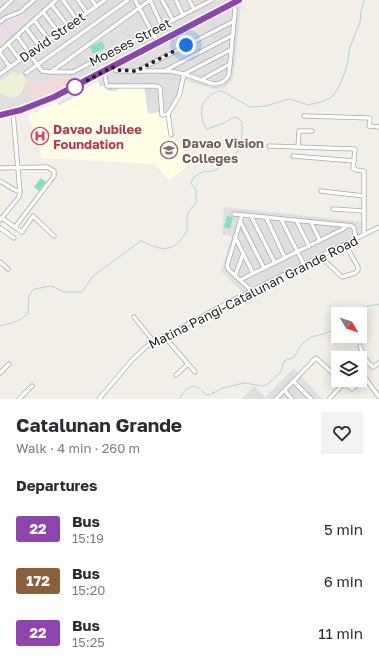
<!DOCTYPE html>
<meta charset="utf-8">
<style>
:root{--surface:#fff;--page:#f2f2f3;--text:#2b2b33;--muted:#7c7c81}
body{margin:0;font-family:"Golos Text",sans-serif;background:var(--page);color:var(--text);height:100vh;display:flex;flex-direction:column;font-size:15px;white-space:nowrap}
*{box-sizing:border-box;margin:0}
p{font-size:13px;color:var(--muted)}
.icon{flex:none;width:22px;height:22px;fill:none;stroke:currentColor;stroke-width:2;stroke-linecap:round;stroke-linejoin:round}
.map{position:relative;height:399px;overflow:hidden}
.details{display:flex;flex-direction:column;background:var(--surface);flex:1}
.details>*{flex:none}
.badge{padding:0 8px;border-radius:3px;font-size:14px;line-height:26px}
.needle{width:26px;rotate:129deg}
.tools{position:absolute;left:331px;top:307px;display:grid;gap:8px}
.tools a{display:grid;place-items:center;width:36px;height:36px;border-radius:0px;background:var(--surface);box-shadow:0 2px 10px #0003;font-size:20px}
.you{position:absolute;width:20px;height:20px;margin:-10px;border:3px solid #fff;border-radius:50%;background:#1a73e8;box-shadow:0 0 0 6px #1a73e833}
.map>.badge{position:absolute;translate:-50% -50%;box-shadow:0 0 0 2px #fff}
h2{padding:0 16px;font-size:15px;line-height:36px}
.round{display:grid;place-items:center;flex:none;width:42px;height:42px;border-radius:0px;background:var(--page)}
.head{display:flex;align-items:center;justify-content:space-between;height:68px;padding:0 16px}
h1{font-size:19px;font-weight:700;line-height:30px}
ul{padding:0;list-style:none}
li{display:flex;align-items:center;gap:12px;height:52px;padding:0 16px}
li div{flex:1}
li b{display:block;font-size:15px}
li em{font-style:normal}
li .badge{min-width:44px;font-weight:700;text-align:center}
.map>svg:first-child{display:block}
.residential{fill:#e0dfdf}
.commercial{fill:#f2dad9}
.industrial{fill:#ebdbe8}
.education{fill:#ffffe5}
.farmland{fill:#eef0d5}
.pitch{fill:#88e0be}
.parking{fill:#e2e2e2}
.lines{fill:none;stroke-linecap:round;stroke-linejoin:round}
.stream{stroke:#aad3df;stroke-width:1}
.minor-casing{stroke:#a9a9a9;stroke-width:5}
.major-casing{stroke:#a06b00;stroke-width:6}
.minor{stroke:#fff;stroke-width:3.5}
.major{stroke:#fcd6a4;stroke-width:4.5}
.line-casing{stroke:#fff;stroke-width:9}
.line{stroke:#8e44ad;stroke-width:6}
.walk{stroke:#222;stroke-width:4;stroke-dasharray:0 7.2}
.stop-dot{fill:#fff;stroke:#8e44ad;stroke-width:2}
.labels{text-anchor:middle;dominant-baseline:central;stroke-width:3;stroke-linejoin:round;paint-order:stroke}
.street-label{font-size:13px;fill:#222;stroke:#fff}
.health-label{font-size:13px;font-weight:bold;fill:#be3a42;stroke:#fff;text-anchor:start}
.education-label{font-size:13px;font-weight:bold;fill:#785e54;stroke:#fff;text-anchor:start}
</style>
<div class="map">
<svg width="379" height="399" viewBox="0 0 379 399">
<rect width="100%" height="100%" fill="#f2efe9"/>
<g class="residential">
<path d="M0 0H232L74 83 71 77 50 78V82L38 86 33 78H25L21 73 17 76 14 72 0 81V43L31 14 26 10 20 15 3 22 0 25Z"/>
<path d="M241 4 234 73 233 79 225 87 219 89H213L182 79 177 96 168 111 148 114 144 87 117 88V91H108L100 87 97 79Z"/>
<path d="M25 85 32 103 15 108 0 111V92L5 95 16 97 22 92Z"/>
<path d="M224 207 362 222V233L243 293 221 271 232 236 222 234Z"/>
<path d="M294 368 322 399H242L254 386 265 397Z"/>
</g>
<path class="commercial" d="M71 77 74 83 32 103 25 85V78H33L38 86 50 82V78Z"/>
<path class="industrial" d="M26 10 31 14 0 43V25L6 20 20 15Z"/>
<path class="education" d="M98 82 100 87 105 86 108 91H117V88L144 86 148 114 161 112 162 118 166 117 169 136H173L193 161 169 180 155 164 42 158 29 115 56 103Z"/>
<path class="farmland" d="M14 72 17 75 21 73 25 78V85L18 95 10 98 0 92V81Z"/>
<g class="pitch">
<path d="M102 41 105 48 93 54 90 47Z"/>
<path d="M41 178 46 182 39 191 34 187Z"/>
<path d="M227 216 233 217 230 229 224 227Z"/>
</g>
<path class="parking" d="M78 92 79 95 58 106 57 103Z"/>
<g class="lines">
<g class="stream">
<path d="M351 314C358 307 369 306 379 304"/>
<path d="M0 326C11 323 20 322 28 313L29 296 31 292 34 289 51 286 64 292H82L93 276 141 241C155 247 167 254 180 241 183 237 187 233 187 228 188 225 186 221 187 218 187 212 192 208 196 203V190L191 183 194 177 202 172 214 171 235 156 240 146 242 136V122L237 117 232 118 224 123 207 129C199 118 199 102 212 94 215 92 219 91 222 91L250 107 266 106 289 99 297 101 308 105 321 102 332 97 340 85 347 66 350 47 360 22 361 11 364 0"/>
<path d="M180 399C182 392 190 383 198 388 201 389 204 393 206 395H209L223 388 244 383 263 386 268 384 280 373 284 361 294 357 302 344 311 337 324 334 338 327"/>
</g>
<defs>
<g id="minor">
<path d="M63 0 77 20"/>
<path d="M78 0 87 13"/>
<path d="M92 0 96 6"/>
<path d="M135 0 158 43"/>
<path d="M150 0 162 26"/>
<path d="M162 0 173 20"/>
<path d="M176 0 183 15"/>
<path d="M189 0 194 9"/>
<path d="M51 4 68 26"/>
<path d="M0 11 12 0"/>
<path d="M43 12 59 33"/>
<path d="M34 20 49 40"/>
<path d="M0 22 5 18 20 12 34 0"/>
<path d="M26 28 40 47"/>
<path d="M17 36 42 71 50 72H73L212 0"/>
<path d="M8 44 20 60"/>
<path d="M0 51 56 0"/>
<path d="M0 53 10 67"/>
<path d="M112 67 115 70 120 71H170L184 74 213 84C220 84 227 81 229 74L235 10 233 0"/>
<path d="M104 71 107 86H157L160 88 162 115 168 114"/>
<path d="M137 71 234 21"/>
<path d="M164 71 233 35"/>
<path d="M51 72 150 0"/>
<path d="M26 73 128 0"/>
<path d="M0 74 105 0"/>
<path d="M201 80 230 64"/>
<path d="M304 116 370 118 369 126 379 127"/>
<path d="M171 135 168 114 179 96 184 74 232 49"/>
<path d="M269 146 355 149 353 168 356 170 364 171V234"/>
<path d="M298 147 299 131H312"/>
<path d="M293 156 354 161"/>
<path d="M0 168 47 167 54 171V176L15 227"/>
<path d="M0 181 13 189 20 192"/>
<path d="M321 191 364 196"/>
<path d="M333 209 363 211"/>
<path d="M234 214 352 226 354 228 356 238"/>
<path d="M242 215 227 266 229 270 252 291"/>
<path d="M251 216 275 263"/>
<path d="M266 217 285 258"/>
<path d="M2 218 22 232 33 216 54 236"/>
<path d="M281 219 304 265"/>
<path d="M0 220 19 197 20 192 13 113"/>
<path d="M296 220 309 246"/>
<path d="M240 221 264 268"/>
<path d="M311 222 320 241"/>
<path d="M0 228 14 238"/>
<path d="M235 237 253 273"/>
<path d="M321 257 342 277 355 273 358 270V267L345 244"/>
<path d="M0 262 8 269"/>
<path d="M235 276 243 254"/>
<path d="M240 280 343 229 347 225"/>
<path d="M134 317 154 342"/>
<path d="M164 336 195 372"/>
<path d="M360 346C363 355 365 361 373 367L379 363"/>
<path d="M0 373 9 364"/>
<path d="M176 375 188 364"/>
<path d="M340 380 352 389 363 379H366L379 397"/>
<path d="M294 382 311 399"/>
<path d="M285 391 292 399"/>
<path d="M19 399 32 386"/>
<path d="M99 399 132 360 147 346 231 301 379 227"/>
<path d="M276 399 316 358 338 378"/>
<path d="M329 399 344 383"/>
</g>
<path id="major" d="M0 115 21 110 55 97 239 0"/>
</defs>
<use href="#minor" class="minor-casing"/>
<use href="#major" class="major-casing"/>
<use href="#minor" class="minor"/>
<use href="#major" class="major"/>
</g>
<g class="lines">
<defs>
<path id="line" d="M0 115 21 110 54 97 239 0"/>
</defs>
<use href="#line" class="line-casing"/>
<use href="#line" class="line"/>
<path class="walk" d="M75 87 112 67 117 70 136 71 186 45"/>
</g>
<defs>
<symbol id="hospital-ring" viewBox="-11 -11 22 22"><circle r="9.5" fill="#fff" stroke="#e0444e" stroke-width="1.5"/><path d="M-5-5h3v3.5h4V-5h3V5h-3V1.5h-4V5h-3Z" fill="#e0444e"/></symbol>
<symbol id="university-ring" viewBox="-11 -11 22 22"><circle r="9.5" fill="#fff" stroke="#8d6e63" stroke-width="1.5"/><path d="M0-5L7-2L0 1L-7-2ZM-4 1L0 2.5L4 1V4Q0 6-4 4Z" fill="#8d6e63"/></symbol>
</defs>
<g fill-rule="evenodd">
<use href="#hospital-ring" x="30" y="126" width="20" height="20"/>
<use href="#university-ring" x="159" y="140" width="20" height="20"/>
</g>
<circle class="stop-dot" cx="75" cy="87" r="8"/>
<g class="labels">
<g class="street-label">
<text transform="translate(52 37) rotate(-35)">David Street</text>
<text transform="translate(130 42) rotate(-27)">Moeses Street</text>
<text transform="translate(253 292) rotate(-27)">Matina Pangi-Catalunan Grande Road</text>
</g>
<g class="health-label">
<text x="53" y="129">Davao Jubilee<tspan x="53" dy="15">Foundation</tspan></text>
</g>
<g class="education-label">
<text x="182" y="143">Davao Vision<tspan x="182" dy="15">Colleges</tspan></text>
</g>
</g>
</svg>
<div class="tools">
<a><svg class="needle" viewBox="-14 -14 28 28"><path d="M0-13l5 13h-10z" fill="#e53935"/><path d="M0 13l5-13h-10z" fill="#7c7c81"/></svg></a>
<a><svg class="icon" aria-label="layers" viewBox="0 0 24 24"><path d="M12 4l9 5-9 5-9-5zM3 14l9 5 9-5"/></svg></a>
</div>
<div class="you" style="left:186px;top:45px"></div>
</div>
<section class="details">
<div class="head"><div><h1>Catalunan Grande</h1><p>Walk · 4 min · 260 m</p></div><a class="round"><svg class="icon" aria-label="heart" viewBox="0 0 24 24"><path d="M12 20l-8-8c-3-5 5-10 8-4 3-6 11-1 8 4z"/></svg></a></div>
<h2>Departures</h2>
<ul>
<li><span class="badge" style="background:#8e44ad;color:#fff">22</span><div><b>Bus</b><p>15:19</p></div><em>5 min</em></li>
<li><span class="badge" style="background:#8b5e3c;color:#fff">172</span><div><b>Bus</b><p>15:20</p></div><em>6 min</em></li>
<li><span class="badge" style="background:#8e44ad;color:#fff">22</span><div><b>Bus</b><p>15:25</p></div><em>11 min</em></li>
</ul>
</section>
